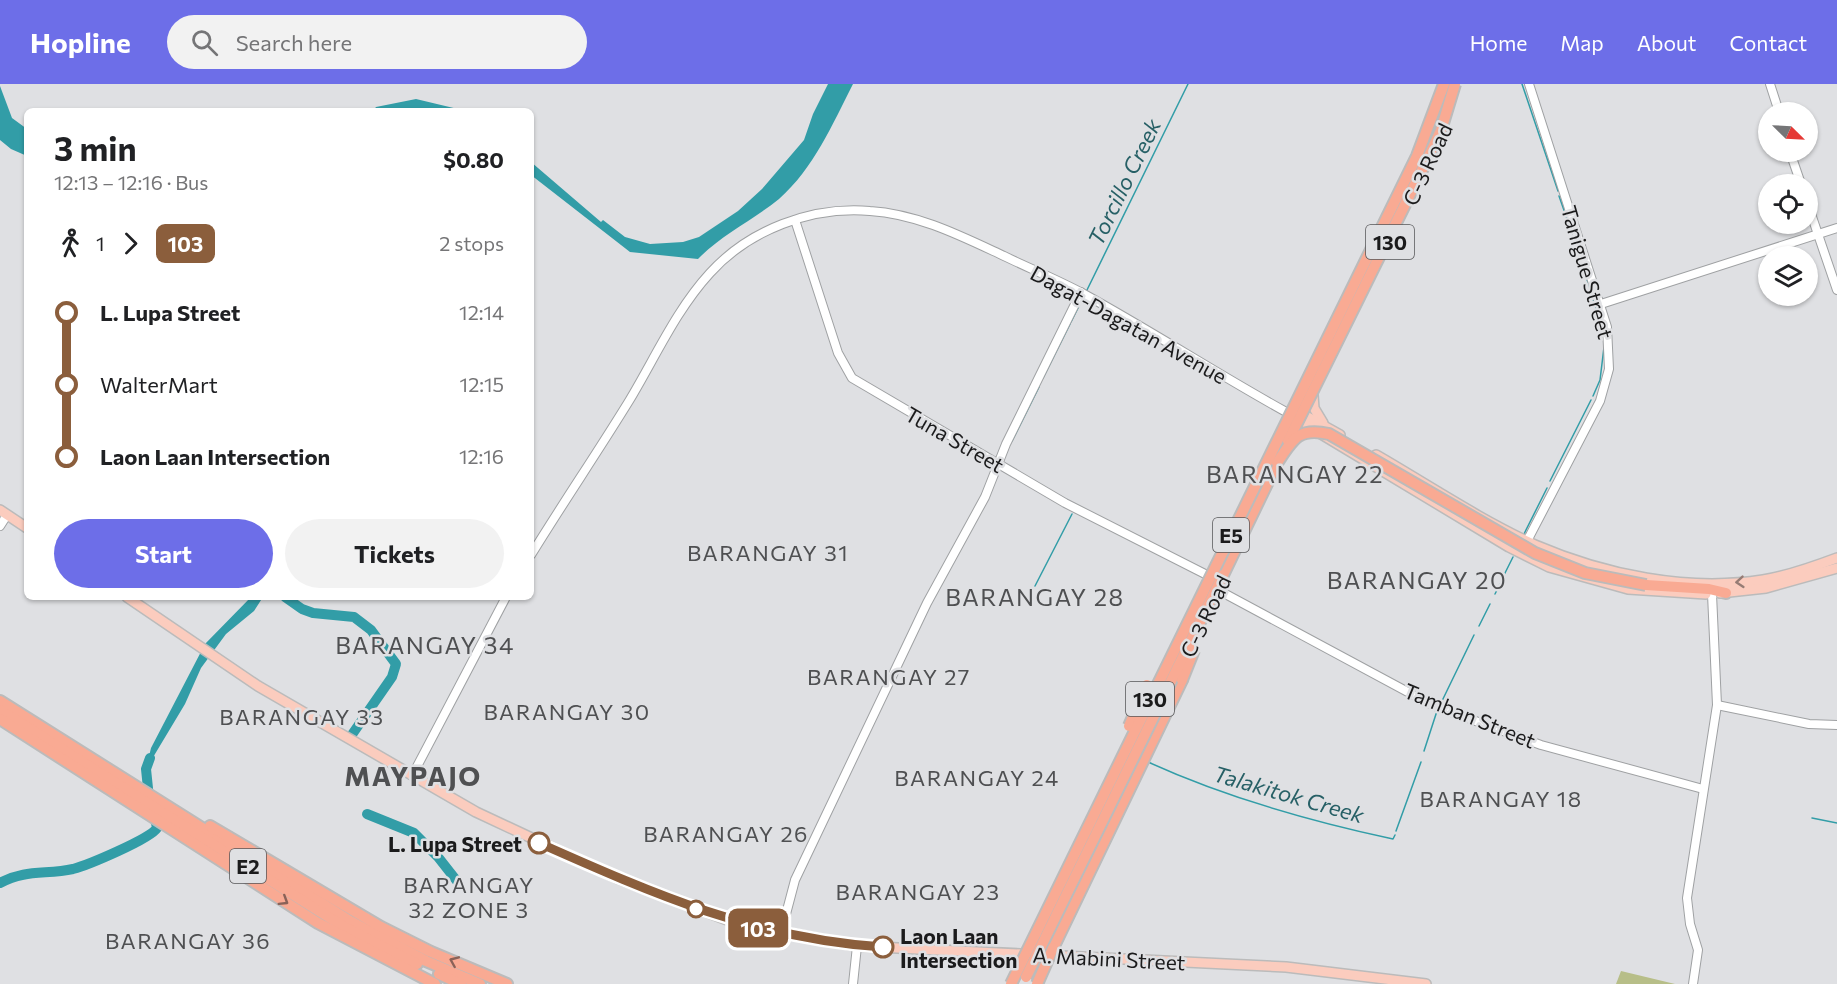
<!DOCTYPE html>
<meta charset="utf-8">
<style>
:root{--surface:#fff;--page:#f2f2f2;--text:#202124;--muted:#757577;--accent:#6d6ee8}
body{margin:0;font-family:Commissioner,sans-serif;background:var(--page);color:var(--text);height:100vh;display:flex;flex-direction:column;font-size:22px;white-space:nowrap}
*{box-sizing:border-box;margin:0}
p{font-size:20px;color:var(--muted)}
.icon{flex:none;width:33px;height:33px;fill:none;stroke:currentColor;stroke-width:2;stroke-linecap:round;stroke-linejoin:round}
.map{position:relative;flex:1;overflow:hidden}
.side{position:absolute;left:24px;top:24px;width:510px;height:492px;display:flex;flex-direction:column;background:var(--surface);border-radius:9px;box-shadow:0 2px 4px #0004}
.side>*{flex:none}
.badge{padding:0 12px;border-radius:9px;font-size:21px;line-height:39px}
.needle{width:39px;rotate:114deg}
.tools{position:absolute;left:1758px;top:18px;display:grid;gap:12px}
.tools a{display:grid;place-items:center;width:60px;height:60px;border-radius:50%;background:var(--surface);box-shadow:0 2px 4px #0004;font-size:30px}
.map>.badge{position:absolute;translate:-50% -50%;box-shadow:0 0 0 3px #fff}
.legs{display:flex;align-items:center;gap:9px;height:66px;padding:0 30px;font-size:20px}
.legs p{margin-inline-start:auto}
.overview{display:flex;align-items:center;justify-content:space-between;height:102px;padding:0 30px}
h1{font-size:33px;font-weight:700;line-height:45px}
.primary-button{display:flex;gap:12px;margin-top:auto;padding:12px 30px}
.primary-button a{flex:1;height:69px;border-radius:36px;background:var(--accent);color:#fff;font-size:24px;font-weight:700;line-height:69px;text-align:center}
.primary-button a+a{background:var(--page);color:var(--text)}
ul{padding:0 30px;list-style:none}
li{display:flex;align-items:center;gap:21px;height:72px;font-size:22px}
li i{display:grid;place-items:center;width:9px;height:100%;margin:0 8px;background:currentColor}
li i::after{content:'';width:15px;height:15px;margin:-8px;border:4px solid;border-radius:50%;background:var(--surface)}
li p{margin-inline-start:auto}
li:first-child i{background:linear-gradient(#0000 50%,currentColor 0)}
li:last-child i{background:linear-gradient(currentColor 50%,#0000 0)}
header{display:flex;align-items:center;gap:36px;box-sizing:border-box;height:84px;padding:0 30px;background:var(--accent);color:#fff}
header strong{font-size:28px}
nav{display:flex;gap:33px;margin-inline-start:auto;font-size:21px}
.search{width:420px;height:54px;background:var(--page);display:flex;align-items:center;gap:15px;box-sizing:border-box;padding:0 21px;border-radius:33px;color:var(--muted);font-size:22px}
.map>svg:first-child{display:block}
.green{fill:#b7be88}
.water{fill:#329da7}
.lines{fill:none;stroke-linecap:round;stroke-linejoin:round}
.stream{stroke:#329da7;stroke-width:1.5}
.river{stroke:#329da7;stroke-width:10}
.minor-casing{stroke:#9fa1a3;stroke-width:10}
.major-casing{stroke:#bbb;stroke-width:12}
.highway-casing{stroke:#bbb;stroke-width:14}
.minor{stroke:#fff;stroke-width:8}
.major{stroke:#fbccbe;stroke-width:9}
.highway{stroke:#f9aa93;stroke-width:10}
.highway-bridge-casing{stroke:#bbb;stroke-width:14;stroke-linecap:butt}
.highway-bridge{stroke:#f9aa93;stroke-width:10}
.oneway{stroke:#967c75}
.oneway2{stroke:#8a6258}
.line-1-casing{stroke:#fff;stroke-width:14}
.line-1{stroke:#8b5e3c;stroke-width:9}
.stop-1-dot{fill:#fff;stroke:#8b5e3c;stroke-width:3}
.labels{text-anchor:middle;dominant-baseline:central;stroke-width:5;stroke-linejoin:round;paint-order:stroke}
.shield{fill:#dfe0e3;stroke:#565658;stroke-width:1.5}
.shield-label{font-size:20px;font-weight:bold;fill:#1b1b1c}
.street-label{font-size:21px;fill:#1b1b1c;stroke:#dfe0e3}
.stop-label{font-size:21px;font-weight:bold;fill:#1b1b1c;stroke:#dfe0e3;text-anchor:end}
.water-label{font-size:22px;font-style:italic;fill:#276066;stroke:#dfe0e3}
.neighbourhood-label{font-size:22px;letter-spacing:1.5px;fill:#4f5052;stroke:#dfe0e3}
.quarter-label{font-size:24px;letter-spacing:1.5px;fill:#4f5052;stroke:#dfe0e3}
.district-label{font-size:27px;font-weight:bold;letter-spacing:1.5px;fill:#4f5052;stroke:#dfe0e3}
</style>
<header>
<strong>Hopline</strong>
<div class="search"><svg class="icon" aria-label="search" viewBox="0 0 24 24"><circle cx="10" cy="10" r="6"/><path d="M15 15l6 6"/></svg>Search here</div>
<nav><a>Home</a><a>Map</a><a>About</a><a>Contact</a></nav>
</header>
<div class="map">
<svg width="1837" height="900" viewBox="0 0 1837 900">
<rect width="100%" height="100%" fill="#dfe0e3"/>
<path class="green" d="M1621 887 1675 900H1616Z"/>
<g class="water">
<path d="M828 0H853C832 41 814 84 779 115 753 136 721 151 698 175L630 168 531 91V78L601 138 603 136 625 153 650 160 683 158 699 153 738 127 762 105 804 56 813 30Z"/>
<path d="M0 2 12 34 27 45V72L11 65 0 56Z"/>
<path d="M416 15 462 26 463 27H373L376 23Z"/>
<path d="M251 513H263L254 527 226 550 201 584 185 620 146 685 151 664 205 560Z"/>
</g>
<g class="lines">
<g class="stream">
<path d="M1522 0 1558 107"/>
<path d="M1559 112 1573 152"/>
<path d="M1577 163 1603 247"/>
<path d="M1086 208 1188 0"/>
<path d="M1071 238 1084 212"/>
<path d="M1043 294 1070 240"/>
<path d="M1593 312 1600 296 1604 263"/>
<path d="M1012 357 1039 303"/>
<path d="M1550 397 1591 316"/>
<path d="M1524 450 1547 404"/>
<path d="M1501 497 1513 473"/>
<path d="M1035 502 1072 430"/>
<path d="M1495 510 1500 500"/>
<path d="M1479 542 1490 520"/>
<path d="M1441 619 1474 551"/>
<path d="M1424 667 1437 627"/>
<path d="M1148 678C1227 714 1309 737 1393 755L1395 751"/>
<path d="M1812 734 1837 739"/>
<path d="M1396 747 1421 678"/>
</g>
<g class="river">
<path d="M285 513 302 525 313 529 354 533 371 546 396 580 392 593 351 652"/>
<path d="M149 714 146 685 150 674"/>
<path d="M367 730 414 749 438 773 460 801"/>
<path d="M0 799C26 785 46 791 73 785 88 781 150 755 157 744L154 729"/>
</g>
<defs>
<g id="minor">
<path d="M1770 0 1779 28"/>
<path d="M1790 68 1801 100"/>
<path d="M1808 121 1837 206"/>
<path d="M795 136 838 269 852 294 1065 419 1209 492"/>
<path d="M1601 220 1837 144"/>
<path d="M0 442 7 431"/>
<path d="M1525 461 1600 317 1609 285 1607 243 1529 0"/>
<path d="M531 471C563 419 597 369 629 317 655 274 676 226 710 189 749 146 811 122 870 127 918 130 961 152 1004 172 1031 185 1058 196 1084 210 1153 248 1219 291 1288 329"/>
<path d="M1218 506 1432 621 1541 661 1703 705"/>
<path d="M1717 621 1809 640 1837 641"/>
<path d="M412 692 506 513"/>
<path d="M781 849 795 796 927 519 985 413 1006 360 1081 208"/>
<path d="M853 900 857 862"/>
<path d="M1693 900 1698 866 1690 840 1687 814 1717 621 1712 510"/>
</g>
<g id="major">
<path d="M1313 311 1314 324 1323 339"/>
<path d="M1296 330 1304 331 1340 351"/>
<path d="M1293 333 1509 463 1549 483 1628 505 1706 510"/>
<path d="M1376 371C1428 401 1480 436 1535 461 1605 491 1687 508 1763 496 1788 492 1813 483 1837 474"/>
<path d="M0 426 27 444"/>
<path d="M1720 509 1766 504 1837 484"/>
<path d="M127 513 258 602 476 728 619 795 735 839 857 862 1286 883 1426 900"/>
</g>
<g id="highway">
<path d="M1223 491 1277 379"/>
<path d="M1646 501 1709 505 1726 509"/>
<path d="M0 617 350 837 426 877 480 900"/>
<path d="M0 626 346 844 417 880"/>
<path d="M0 635 318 839 435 900"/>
<path d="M210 742 381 843 431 868 507 900"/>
<path d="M1053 864 1182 596"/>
<path d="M439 890 461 900"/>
</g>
</defs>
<use href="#minor" class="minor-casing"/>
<use href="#major" class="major-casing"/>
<use href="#highway" class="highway-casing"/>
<use href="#minor" class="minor"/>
<use href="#major" class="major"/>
<use href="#highway" class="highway"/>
<defs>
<g id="highway-bridge">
<path d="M1288 357 1427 76 1441 46 1455 0"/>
<path d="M1277 379C1293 355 1298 343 1329 350L1535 469 1585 489 1646 501"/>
<path d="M1182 596 1194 566"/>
<path d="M1129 642 1147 601"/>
<path d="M1026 893 1223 491"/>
<path d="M1011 900 1417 72 1444 0"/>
<path d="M1037 900 1053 864"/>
</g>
</defs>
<use href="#highway-bridge" class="highway-bridge-casing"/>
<use href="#highway-bridge" class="highway-bridge"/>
</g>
<defs><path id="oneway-chevron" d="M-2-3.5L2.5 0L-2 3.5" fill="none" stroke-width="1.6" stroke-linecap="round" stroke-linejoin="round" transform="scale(1.5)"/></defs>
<use class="oneway" href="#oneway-chevron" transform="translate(1740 498) rotate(175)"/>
<g class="oneway2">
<use href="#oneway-chevron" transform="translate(284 817) rotate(32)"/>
<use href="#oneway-chevron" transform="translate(454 877) rotate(-157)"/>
</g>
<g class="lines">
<defs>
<path id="line-1" d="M539 759C654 810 756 855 883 863"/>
</defs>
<use href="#line-1" class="line-1-casing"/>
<use href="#line-1" class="line-1"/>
</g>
<g class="stop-1-dot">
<circle cx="539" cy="759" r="10"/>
<circle cx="696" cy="825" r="8"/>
<circle cx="883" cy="863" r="10"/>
</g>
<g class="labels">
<g class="shield">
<rect x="1366" y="141" width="48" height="34" rx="4.5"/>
<rect x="1213" y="434" width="36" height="34" rx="4.5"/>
<rect x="1126" y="598" width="48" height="34" rx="4.5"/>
<rect x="230" y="765" width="36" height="34" rx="4.5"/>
</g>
<g class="shield-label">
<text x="1390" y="158">130</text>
<text x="1231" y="451">E5</text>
<text x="1150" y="615">130</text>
<text x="248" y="782">E2</text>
</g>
<g class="street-label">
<text transform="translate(1427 80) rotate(-65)">C-3 Road</text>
<text transform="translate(1588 188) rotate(74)">Tanigue Street</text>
<text transform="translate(1129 240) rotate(29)">Dagat-Dagatan Avenue</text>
<text transform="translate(955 355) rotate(30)">Tuna Street</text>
<text transform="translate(1205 532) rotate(-64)">C-3 Road</text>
<text transform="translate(1470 631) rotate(22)">Tamban Street</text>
<text transform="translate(1109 874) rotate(3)">A. Mabini Street</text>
</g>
<g class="stop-label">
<text x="522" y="759">L. Lupa Street</text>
<text x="900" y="851" text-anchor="start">Laon Laan<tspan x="900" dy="24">Intersection</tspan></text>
</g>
<g class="water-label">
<text transform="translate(1124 98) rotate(-64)">Torcillo Creek</text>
<text transform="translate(1289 710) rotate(16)">Talakitok Creek</text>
</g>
<g class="neighbourhood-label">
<text x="768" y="468">BARANGAY 31</text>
<text x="889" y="592">BARANGAY 27</text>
<text x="567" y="627">BARANGAY 30</text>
<text x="302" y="632">BARANGAY 33</text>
<text x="977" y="693">BARANGAY 24</text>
<text x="1501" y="714">BARANGAY 18</text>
<text x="726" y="749">BARANGAY 26</text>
<text x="469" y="800">BARANGAY<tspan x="469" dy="25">32 ZONE 3</tspan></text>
<text x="918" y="807">BARANGAY 23</text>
<text x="188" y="856">BARANGAY 36</text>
</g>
<g class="quarter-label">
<text x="1295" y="389">BARANGAY 22</text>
<text x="1417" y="495">BARANGAY 20</text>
<text x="1035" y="512">BARANGAY 28</text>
<text x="425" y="560">BARANGAY 34</text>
</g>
<g class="district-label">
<text x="413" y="691">MAYPAJO</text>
</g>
</g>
</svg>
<div class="tools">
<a><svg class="needle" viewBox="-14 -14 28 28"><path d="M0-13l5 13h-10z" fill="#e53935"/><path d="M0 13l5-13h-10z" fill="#757577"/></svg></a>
<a><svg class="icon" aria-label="locate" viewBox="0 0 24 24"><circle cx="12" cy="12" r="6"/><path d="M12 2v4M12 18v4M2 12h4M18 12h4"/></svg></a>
<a><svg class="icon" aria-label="layers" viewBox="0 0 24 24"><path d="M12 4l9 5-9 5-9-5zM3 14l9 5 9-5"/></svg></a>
</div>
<b class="badge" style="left:758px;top:844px;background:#8b5e3c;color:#fff">103</b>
<section class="side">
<div class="overview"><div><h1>3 min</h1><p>12:13 – 12:16 · Bus</p></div><b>$0.80</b></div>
<div class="legs"><svg class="icon" aria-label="walk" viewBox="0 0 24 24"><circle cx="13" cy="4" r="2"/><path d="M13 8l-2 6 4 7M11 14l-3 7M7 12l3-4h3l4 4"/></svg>1<svg class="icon" aria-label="forward" viewBox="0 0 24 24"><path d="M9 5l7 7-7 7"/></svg><b class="badge" style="background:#8b5e3c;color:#fff">103</b><p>2 stops</p></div>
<ul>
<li><i style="color:#8b5e3c"></i><b>L. Lupa Street</b><p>12:14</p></li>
<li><i style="color:#8b5e3c"></i><span>WalterMart</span><p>12:15</p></li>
<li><i style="color:#8b5e3c"></i><b>Laon Laan Intersection</b><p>12:16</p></li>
</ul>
<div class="primary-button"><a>Start</a><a>Tickets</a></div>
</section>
</div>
